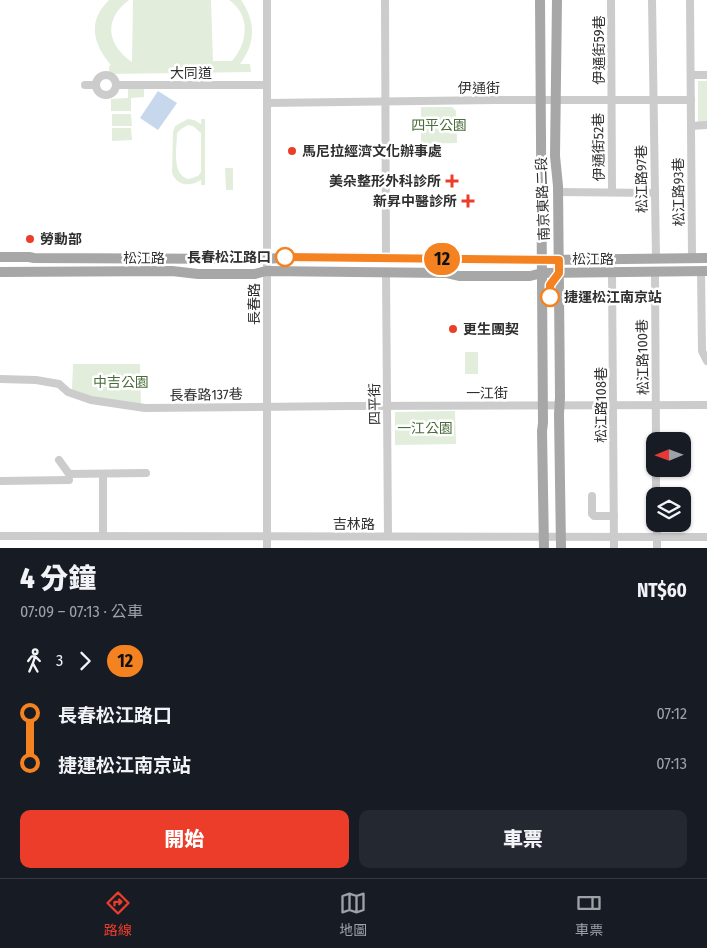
<!DOCTYPE html>
<html lang="zh-TW">
<meta charset="utf-8">
<style>
:root{--surface:#171b24;--page:#242831;--text:#f1f3f6;--muted:#9ea1a6;--line:#363941;--accent:#ec3d2a}
body{margin:0;font-family:"Fira Sans Condensed","Noto Sans TC",sans-serif;background:var(--page);color:var(--text);height:100vh;display:flex;flex-direction:column;font-size:19px;white-space:nowrap}
*{box-sizing:border-box;margin:0}
p{font-size:16px;color:var(--muted)}
.icon{flex:none;width:28px;height:28px;fill:none;stroke:currentColor;stroke-width:2;stroke-linecap:round;stroke-linejoin:round}
.map{position:relative;height:548px;overflow:hidden}
.details{display:flex;flex-direction:column;background:var(--surface);flex:1}
.details>*{flex:none}
.badge{padding:0 10px;border-radius:16px;font-size:18px;line-height:32px}
.needle{width:32px;rotate:269deg}
.buttons{position:absolute;left:646px;top:432px;display:grid;gap:10px}
.buttons a{display:grid;place-items:center;width:45px;height:45px;border-radius:10px;background:var(--surface);box-shadow:0 1px 4px #0004;font-size:25px}
.map>.badge{position:absolute;translate:-50% -50%;box-shadow:0 0 0 2px #fff}
.legs{display:flex;align-items:center;gap:8px;height:55px;padding:0 20px;font-size:16px}
.legs p{margin-inline-start:auto}
.summary{display:flex;align-items:center;justify-content:space-between;height:85px;padding:0 20px}
h1{font-size:28px;font-weight:800;line-height:38px}
.button{display:flex;gap:10px;margin-top:auto;padding:10px 20px}
.button a{flex:1;height:58px;border-radius:10px;background:var(--accent);color:#fff;font-size:20px;font-weight:800;line-height:58px;text-align:center}
.button a+a{background:var(--page);color:var(--text)}
ul{padding:0 20px;list-style:none}
li{display:flex;align-items:center;gap:18px;height:50px;font-size:19px}
li i{display:grid;place-items:center;width:8px;height:100%;margin:0 6px;background:currentColor}
li i::after{content:'';width:12px;height:12px;margin:-6px;border:4px solid;border-radius:50%;background:var(--surface)}
li p{margin-inline-start:auto}
li:first-child i{background:linear-gradient(#0000 50%,currentColor 0)}
li:last-child i{background:linear-gradient(currentColor 50%,#0000 0)}
.dock{display:flex;justify-content:space-around;align-items:center;height:70px;border-top:1px solid var(--line);background:var(--surface);font-size:14px;color:var(--muted)}
.dock a{display:grid;justify-items:center;gap:2px}
.dock .selected{color:var(--accent)}
.map>svg:first-child{display:block}
.green{fill:#e2eddc;fill-rule:evenodd}
.water{fill:#c7d8ed}
.lines{fill:none;stroke-linecap:round;stroke-linejoin:round}
.minor{stroke:#ccc;stroke-width:8}
.major{stroke:#a7a7a7;stroke-width:10}
.line-1-casing{stroke:#fff;stroke-width:11}
.line-1{stroke:#f58220;stroke-width:8}
.poi-dot{fill:#ec3d2a;stroke:#fff;stroke-width:2}
.stop-1-dot{fill:#fff;stroke:#f58220;stroke-width:2.5}
.labels{text-anchor:middle;dominant-baseline:central;stroke-width:5;stroke-linejoin:round;paint-order:stroke}
.street-label{font-size:14px;fill:#2f2f2f;stroke:#fff}
.park-label{font-size:14px;fill:#496c3a;stroke:#fff}
.poi-label{font-size:14px;font-weight:bold;fill:#2f2f2f;stroke:#fff;text-anchor:start}
.stop-label{font-size:14px;font-weight:bold;fill:#2f2f2f;stroke:#fff;text-anchor:end}
</style>
<div class="map">
<svg width="707" height="548" viewBox="0 0 707 548">
<rect width="100%" height="100%" fill="#fff"/>
<g class="green">
<path d="M109 0H129C103 19 107 45 132 62L133 0H211L213 61H232C248 43 251 15 229 0H241C256 22 256 43 240 64H250L251 72 109 74V66L111 65C93 44 87 21 109 0Z"/>
<rect x="698" y="81" width="9" height="42"/>
<path d="M144 88V97L131 98V111H111V99L128 98V89Z"/>
<path d="M421 107H452L456 111 457 143 421 144Z"/>
<path d="M112 114H131L132 126H112Z"/>
<path d="M188 119 194 120 201 124V119H205V185H201V180C190 187 177 186 172 173L173 132 175 126ZM188 125 193 126 201 133V172L198 176 189 179C171 176 177 147 177 133L181 129Z"/>
<path d="M112 128H131L132 140 112 141Z"/>
<path d="M225 168H233V190H226Z"/>
<rect x="465" y="352" width="13" height="22"/>
<path d="M73 364H140L141 404 92 397 72 389Z"/>
<path d="M455 411 456 444 395 445V412Z"/>
</g>
<path class="water" d="M158 91 177 103 158 130 140 118Z"/>
<g class="lines">
<g class="minor">
<path d="M267 0V548"/>
<path d="M385 0 386 259"/>
<path d="M611 0 612 192"/>
<path d="M652 0 656 258"/>
<path d="M690 0 692 258"/>
<path d="M691 75H707"/>
<circle cx="106" cy="85" r="10"/>
<path d="M85 85H96"/>
<path d="M116 85H267"/>
<path d="M267 103 495 100H691"/>
<path d="M691 126 707 125"/>
<path d="M558 192 655 193"/>
<path d="M701 271 702 351 707 361"/>
<path d="M386 272 388 536"/>
<path d="M655 272 656 441"/>
<path d="M612 273 614 548"/>
<path d="M0 379 36 380 59 384 68 392 91 400 145 408 350 406 707 405"/>
<path d="M59 460 69 474 146 473"/>
<path d="M656 469V496"/>
<path d="M103 474V536"/>
<path d="M0 481 69 480"/>
<path d="M592 496V514L594 516H614"/>
<path d="M657 524V548"/>
<path d="M0 536 707 537"/>
</g>
<g class="major">
<path d="M540 0 543 423 542 431 544 548"/>
<path d="M557 0 555 156 558 186 560 397 559 414 561 548"/>
<path d="M0 257H29L34 258 266 259 293 257 542 260 707 258"/>
<path d="M0 272 172 271 198 274H255L266 271 446 273 459 276H530L542 273 707 271"/>
</g>
</g>
<g class="lines">
<defs>
<path id="line-1" d="M285 257 559 260V273L550 285V297"/>
</defs>
<use href="#line-1" class="line-1-casing"/>
<use href="#line-1" class="line-1"/>
</g>
<g class="poi-dot">
<circle cx="292" cy="151" r="5"/>
<path d="M449.5 173.5h5v5h5v5h-5v5h-5v-5h-5v-5h5z"/>
<path d="M465.5 193.5h5v5h5v5h-5v5h-5v-5h-5v-5h5z"/>
<circle cx="30" cy="239" r="5"/>
<circle cx="453" cy="329" r="5"/>
</g>
<g class="stop-1-dot">
<circle cx="285" cy="257" r="9"/>
<circle cx="550" cy="297" r="9"/>
</g>
<g class="labels">
<g class="street-label">
<text transform="translate(599 50) rotate(-90)">伊通街59巷</text>
<text x="191" y="73">大同道</text>
<text x="479" y="88">伊通街</text>
<text transform="translate(599 147) rotate(-91)">伊通街52巷</text>
<text transform="translate(642 179) rotate(-91)">松江路97巷</text>
<text transform="translate(679 192) rotate(-91)">松江路93巷</text>
<text transform="translate(543 199) rotate(-92)">南京東路二段</text>
<text x="144" y="258">松江路</text>
<text x="593" y="259">松江路</text>
<text transform="translate(254 304) rotate(-90)">長春路</text>
<text transform="translate(643 357) rotate(-91)">松江路100巷</text>
<text x="487" y="393">一江街</text>
<text transform="translate(206 395) rotate(-1)">長春路137巷</text>
<text transform="translate(375 404) rotate(-91)">四平街</text>
<text transform="translate(601 405) rotate(-90)">松江路108巷</text>
<text x="354" y="524">吉林路</text>
</g>
<g class="park-label">
<text x="439" y="125">四平公園</text>
<text x="121" y="382">中吉公園</text>
<text x="425" y="428">一江公園</text>
</g>
<g class="poi-label">
<text x="302" y="151">馬尼拉經濟文化辦事處</text>
<text x="441" y="181" text-anchor="end">美朵整形外科診所</text>
<text x="457" y="201" text-anchor="end">新昇中醫診所</text>
<text x="40" y="239">勞動部</text>
<text x="463" y="329">更生團契</text>
</g>
<g class="stop-label">
<text x="271" y="257">長春松江路口</text>
<text x="564" y="297" text-anchor="start">捷運松江南京站</text>
</g>
</g>
</svg>
<div class="buttons">
<a><svg class="needle" viewBox="-14 -14 28 28"><path d="M0-13l5 13h-10z" fill="#e53935"/><path d="M0 13l5-13h-10z" fill="#9ea1a6"/></svg></a>
<a><svg class="icon" aria-label="layers" viewBox="0 0 24 24"><path d="M12 4l9 5-9 5-9-5zM3 14l9 5 9-5"/></svg></a>
</div>
<b class="badge" style="left:442px;top:259px;background:#f58220;color:#111">12</b>
</div>
<section class="details">
<div class="summary"><div><h1>4 分鐘</h1><p>07:09 – 07:13 · 公車</p></div><b>NT$60</b></div>
<div class="legs"><svg class="icon" aria-label="walk" viewBox="0 0 24 24"><circle cx="13" cy="4" r="2"/><path d="M13 8l-2 6 4 7M11 14l-3 7M7 12l3-4h3l4 4"/></svg>3<svg class="icon" aria-label="forward" viewBox="0 0 24 24"><path d="M9 5l7 7-7 7"/></svg><b class="badge" style="background:#f58220;color:#111">12</b></div>
<ul>
<li><i style="color:#f58220"></i><b>長春松江路口</b><p>07:12</p></li>
<li><i style="color:#f58220"></i><b>捷運松江南京站</b><p>07:13</p></li>
</ul>
<div class="button"><a>開始</a><a>車票</a></div>
</section>
<nav class="dock">
<a class="selected"><svg class="icon" aria-label="directions" viewBox="0 0 24 24"><path d="M12 3l9 9-9 9-9-9zM9 14v-3h6M13 9l2 2-2 2"/></svg>路線</a>
<a><svg class="icon" aria-label="map" viewBox="0 0 24 24"><path d="M3 6l6-2 6 2 6-2v14l-6 2-6-2-6 2zM9 4v14M15 6v14"/></svg>地圖</a>
<a><svg class="icon" aria-label="tickets" viewBox="0 0 24 24"><path d="M3 7h18v10H3zM15 7v10"/></svg>車票</a>
</nav>
